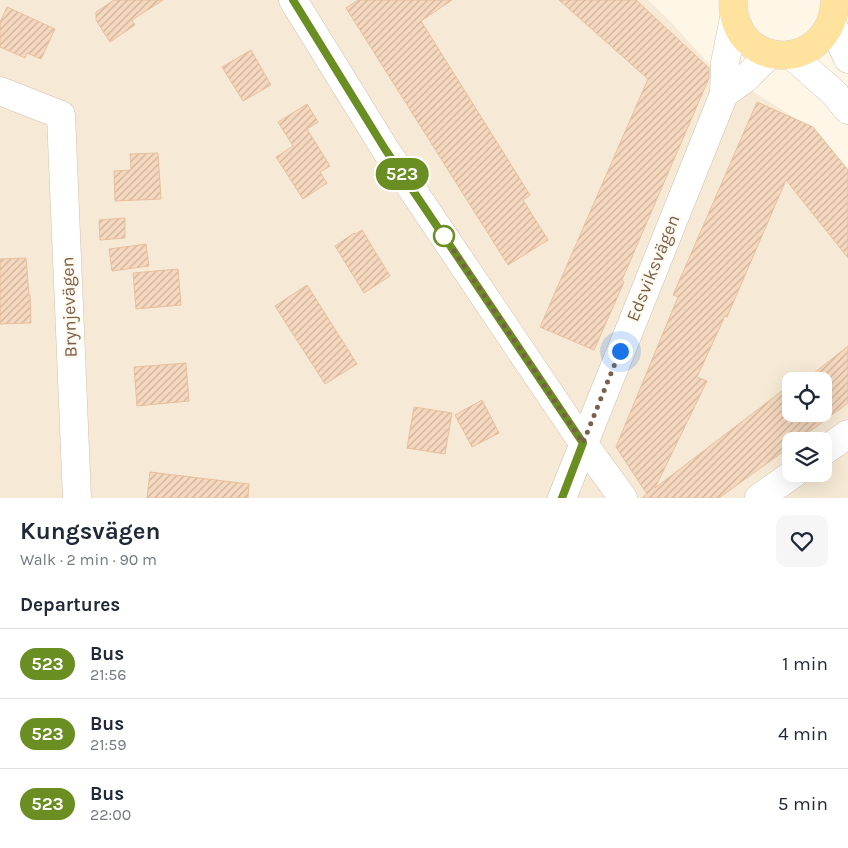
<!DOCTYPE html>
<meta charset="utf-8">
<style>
:root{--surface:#fff;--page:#f6f6f7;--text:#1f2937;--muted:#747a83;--line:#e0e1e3}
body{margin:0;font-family:Karla,sans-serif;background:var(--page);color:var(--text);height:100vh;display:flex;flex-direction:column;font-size:19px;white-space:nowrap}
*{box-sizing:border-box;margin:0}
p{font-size:16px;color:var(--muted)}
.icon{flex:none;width:28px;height:28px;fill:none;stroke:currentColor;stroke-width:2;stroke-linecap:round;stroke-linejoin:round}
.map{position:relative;height:498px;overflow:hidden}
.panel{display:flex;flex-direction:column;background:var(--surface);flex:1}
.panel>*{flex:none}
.badge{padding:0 10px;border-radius:16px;font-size:18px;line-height:32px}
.tools{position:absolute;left:782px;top:372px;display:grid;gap:10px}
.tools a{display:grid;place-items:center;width:50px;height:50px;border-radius:10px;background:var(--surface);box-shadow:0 5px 20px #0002;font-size:25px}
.you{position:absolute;width:25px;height:25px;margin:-12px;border:4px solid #fff;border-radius:50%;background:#1a73e8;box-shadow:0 0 0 8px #1a73e833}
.map>.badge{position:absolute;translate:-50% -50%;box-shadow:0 0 0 2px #fff}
h2{padding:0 20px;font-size:19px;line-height:45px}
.round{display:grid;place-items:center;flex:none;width:52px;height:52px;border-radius:10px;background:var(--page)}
.headline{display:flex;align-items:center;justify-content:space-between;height:85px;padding:0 20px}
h1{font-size:24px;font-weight:700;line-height:38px}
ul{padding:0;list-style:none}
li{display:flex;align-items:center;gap:15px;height:70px;padding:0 20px;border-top:1px solid var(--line)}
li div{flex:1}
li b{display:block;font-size:19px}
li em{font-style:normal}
li .badge{min-width:55px;font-weight:700;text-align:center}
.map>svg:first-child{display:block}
.residential{fill:#f6ead6;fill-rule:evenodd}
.building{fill:url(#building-hatch);stroke:#e9c09d}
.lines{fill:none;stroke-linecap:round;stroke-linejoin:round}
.minor-casing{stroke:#d1c0ac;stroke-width:29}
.major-casing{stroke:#dcd5d0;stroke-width:29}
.minor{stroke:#fff;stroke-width:28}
.major{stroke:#ffe29e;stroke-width:28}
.line-casing{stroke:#fff;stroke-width:11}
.line{stroke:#6b8e23;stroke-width:8}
.walk{stroke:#7a5f4a;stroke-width:5;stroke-dasharray:0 9}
.stop-dot{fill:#fff;stroke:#6b8e23;stroke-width:2.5}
.labels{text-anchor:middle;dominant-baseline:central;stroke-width:4.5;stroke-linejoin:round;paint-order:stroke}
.street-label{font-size:18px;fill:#7a5f4a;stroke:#fffaf0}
</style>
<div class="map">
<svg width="848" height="498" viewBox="0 0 848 498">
<defs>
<pattern id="building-hatch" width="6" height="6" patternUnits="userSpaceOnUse" patternTransform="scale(1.25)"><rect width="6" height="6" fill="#f5d8be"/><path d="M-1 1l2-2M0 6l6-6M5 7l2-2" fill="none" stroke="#cbb29c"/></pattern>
</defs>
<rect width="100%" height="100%" fill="#fef7e8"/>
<path class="residential" d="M0 0H648L671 22 709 64 798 120 848 179V498H0ZM791 381H824V414H791ZM791 441H824V474H791Z"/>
<g class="building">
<path d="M114 0H163L132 20 135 25 110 42 96 20V12Z"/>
<path d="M358 0H452L421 21 530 195 523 200 548 240 508 265 346 8Z"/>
<path d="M559 0H636L709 68V78L622 280 624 282 594 350 540 327 648 79Z"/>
<path d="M7 7 55 29 41 59 27 53 25 58 0 47V22Z"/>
<path d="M251 50 271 85 243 101 222 67Z"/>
<path d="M757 102 813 127 848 170V258L786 180 727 317 725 316 697 377 707 381 655 488 791 384V414H824V381H804L848 346V403L797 441H791V446L719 498H642L647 494 616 447 678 297 673 295Z"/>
<path d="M307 104 318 122 307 129 330 166 320 172 327 183 303 199 276 157 293 146 278 122Z"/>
<path d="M158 153 161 199 115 201 114 171 131 170 130 154Z"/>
<path d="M125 218V238L100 240 99 220Z"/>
<path d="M362 230 390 276 364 293 335 246 354 233 355 234Z"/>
<path d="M146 244 149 266 112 271 109 249Z"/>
<path d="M26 258 29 295H30L31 323 0 324V259Z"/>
<path d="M178 269 181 305 136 309 133 273Z"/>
<path d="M307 285 357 364 325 384 275 306Z"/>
<path d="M186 363 189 401 137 406 134 367Z"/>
<path d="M482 400 499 433 472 447 455 415Z"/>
<path d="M414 407 452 413 445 454 407 448Z"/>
<path d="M150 472 249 484 248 498H147Z"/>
</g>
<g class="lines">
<defs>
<g id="minor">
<path d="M293 0 385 149 583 443 623 498"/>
<path d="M832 24 848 59"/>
<path d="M791 55 834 93 848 110"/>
<path d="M0 91 61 115 77 498"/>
<path d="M724 94 746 78 770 54"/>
<path d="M824 451 848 434"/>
<path d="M562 498 724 94 725 63 734 18"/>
<path d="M759 498 793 474"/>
</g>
<path id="major" d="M733 0C732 73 832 74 835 0"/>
</defs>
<use href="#minor" class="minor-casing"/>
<use href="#major" class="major-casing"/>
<use href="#minor" class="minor"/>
<use href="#major" class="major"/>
</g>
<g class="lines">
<defs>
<path id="line" d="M293 0 385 149 583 443 562 498"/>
</defs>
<use href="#line" class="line-casing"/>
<use href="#line" class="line"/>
<path class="walk" d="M444 236 583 443 620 351"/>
</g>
<circle class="stop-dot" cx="444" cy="236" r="10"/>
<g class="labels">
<g class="street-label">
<text transform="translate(653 268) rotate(-68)">Edsviksvägen</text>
<text transform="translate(69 307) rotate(-92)">Brynjevägen</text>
</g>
</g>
</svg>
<div class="tools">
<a><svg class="icon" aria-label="locate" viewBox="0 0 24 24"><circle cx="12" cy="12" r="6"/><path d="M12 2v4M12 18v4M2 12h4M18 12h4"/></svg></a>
<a><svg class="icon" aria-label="layers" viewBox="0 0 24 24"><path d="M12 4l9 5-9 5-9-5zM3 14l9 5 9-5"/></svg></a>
</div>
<div class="you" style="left:620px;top:351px"></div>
<b class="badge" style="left:402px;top:174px;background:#6b8e23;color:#fff">523</b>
</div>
<section class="panel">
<div class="headline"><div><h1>Kungsvägen</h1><p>Walk · 2 min · 90 m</p></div><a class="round"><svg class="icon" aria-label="heart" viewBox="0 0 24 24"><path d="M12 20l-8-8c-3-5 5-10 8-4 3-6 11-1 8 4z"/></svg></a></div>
<h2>Departures</h2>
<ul>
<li><span class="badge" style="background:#6b8e23;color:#fff">523</span><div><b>Bus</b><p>21:56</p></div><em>1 min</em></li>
<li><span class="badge" style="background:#6b8e23;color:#fff">523</span><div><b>Bus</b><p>21:59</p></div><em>4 min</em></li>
<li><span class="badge" style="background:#6b8e23;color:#fff">523</span><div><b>Bus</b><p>22:00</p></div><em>5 min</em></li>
</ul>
</section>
